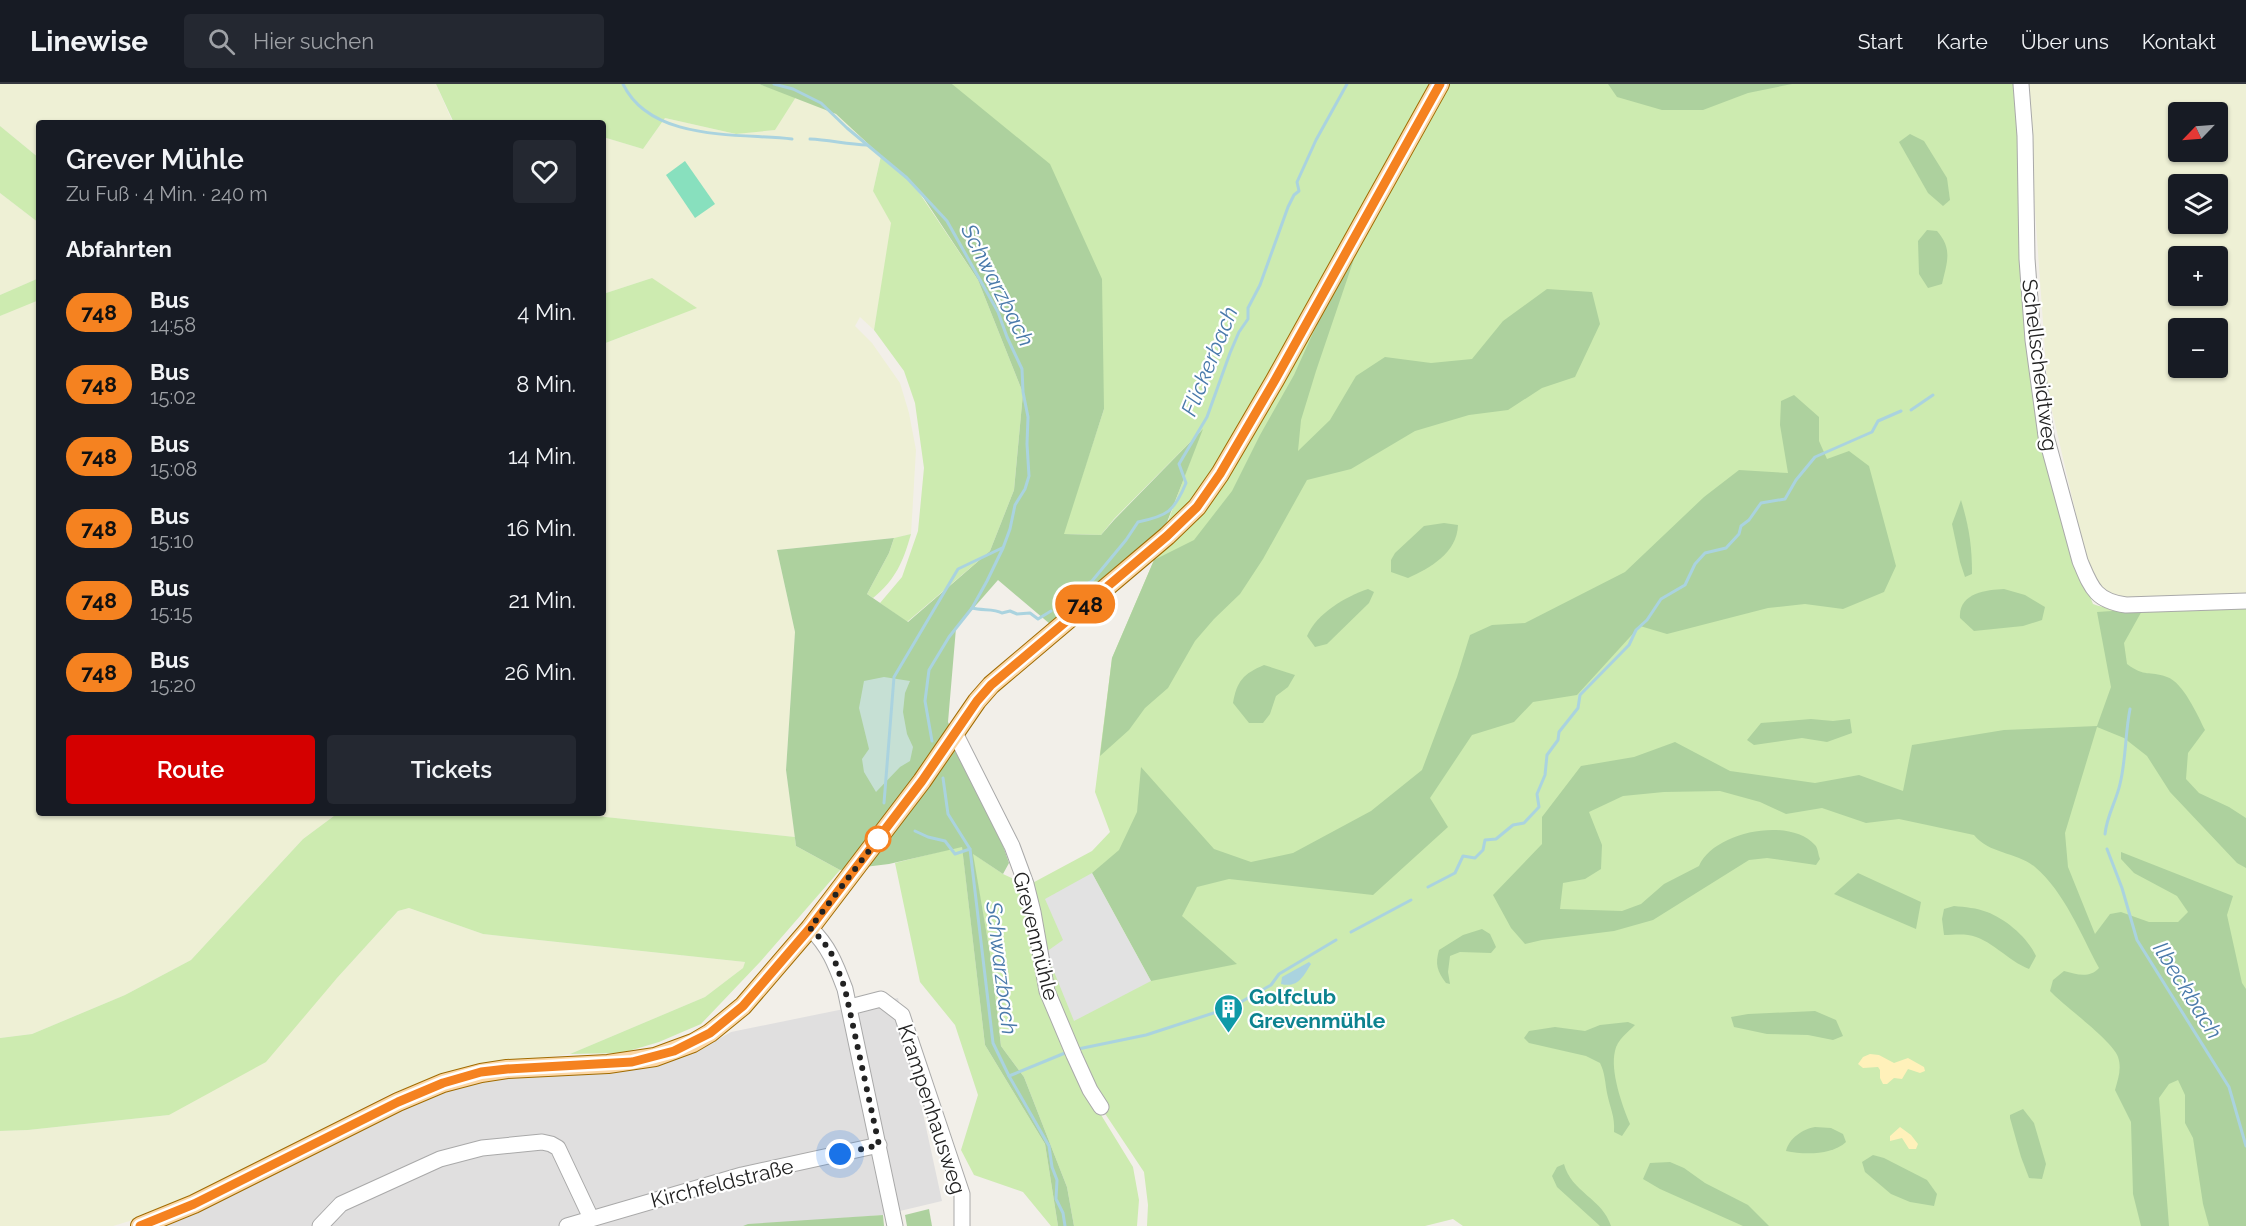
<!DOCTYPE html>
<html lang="de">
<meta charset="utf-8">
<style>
:root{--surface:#171b24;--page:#242831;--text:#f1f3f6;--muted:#9ea1a6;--line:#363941;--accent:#d40000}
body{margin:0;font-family:Raleway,sans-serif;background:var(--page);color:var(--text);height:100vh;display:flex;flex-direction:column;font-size:22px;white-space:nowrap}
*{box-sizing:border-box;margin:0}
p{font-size:20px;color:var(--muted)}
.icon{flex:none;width:33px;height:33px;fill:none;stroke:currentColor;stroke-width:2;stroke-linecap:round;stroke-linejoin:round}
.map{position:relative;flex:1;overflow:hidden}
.side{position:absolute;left:36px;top:36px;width:570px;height:696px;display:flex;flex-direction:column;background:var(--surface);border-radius:6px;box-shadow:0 2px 4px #0004}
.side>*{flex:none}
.badge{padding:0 12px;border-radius:20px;font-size:21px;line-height:39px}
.needle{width:39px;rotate:245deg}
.controls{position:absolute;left:2168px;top:18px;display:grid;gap:12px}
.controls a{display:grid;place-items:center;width:60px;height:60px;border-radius:6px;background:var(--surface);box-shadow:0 2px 4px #0004;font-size:30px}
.you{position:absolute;width:30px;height:30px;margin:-15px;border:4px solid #fff;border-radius:50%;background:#1a73e8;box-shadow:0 0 0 9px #1a73e833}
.map>.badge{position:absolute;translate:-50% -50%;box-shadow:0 0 0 3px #fff}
h2{padding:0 30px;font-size:22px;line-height:54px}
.round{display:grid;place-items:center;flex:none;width:63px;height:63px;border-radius:6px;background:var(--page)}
.overview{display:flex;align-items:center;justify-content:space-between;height:102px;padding:0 30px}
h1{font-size:28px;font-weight:600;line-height:45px}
.primary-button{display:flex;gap:12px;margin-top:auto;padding:12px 30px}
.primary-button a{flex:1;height:69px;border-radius:6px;background:var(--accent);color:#fff;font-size:24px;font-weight:600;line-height:69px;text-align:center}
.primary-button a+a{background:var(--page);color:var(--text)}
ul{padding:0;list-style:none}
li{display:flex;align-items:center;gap:18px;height:72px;padding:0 30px}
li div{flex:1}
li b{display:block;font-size:22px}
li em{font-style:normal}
li .badge{min-width:66px;font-weight:700;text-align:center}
header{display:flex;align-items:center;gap:36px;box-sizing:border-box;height:84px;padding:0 30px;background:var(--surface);border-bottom:2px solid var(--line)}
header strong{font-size:28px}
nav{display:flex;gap:33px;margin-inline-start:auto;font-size:21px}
.search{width:420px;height:54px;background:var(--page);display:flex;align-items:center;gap:15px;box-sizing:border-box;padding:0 21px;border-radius:6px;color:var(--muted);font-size:22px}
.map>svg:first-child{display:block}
.residential{fill:#e0dfdf}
.farmland{fill:#eef0d5;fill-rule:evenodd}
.grass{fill:#cdebb0}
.forest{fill:#add19e}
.wetland{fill:#c6e0d4}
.sand{fill:#fff1ba}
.pitch{fill:#88e0be}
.parking{fill:#e2e2e2}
.water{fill:#aad3df}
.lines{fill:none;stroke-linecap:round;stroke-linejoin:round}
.stream{stroke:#aad3df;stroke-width:3}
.minor-casing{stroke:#a9a9a9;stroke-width:17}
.major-casing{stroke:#a06b00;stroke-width:20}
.minor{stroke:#fff;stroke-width:15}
.major{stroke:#fcd6a4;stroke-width:18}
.line-casing{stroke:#fff;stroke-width:14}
.line{stroke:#f58220;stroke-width:9}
.walk{stroke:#222;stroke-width:6;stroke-dasharray:0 10.8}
.stop-dot{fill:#fff;stroke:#f58220;stroke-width:3}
.labels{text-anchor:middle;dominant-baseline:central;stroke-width:4.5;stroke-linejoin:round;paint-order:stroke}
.street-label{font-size:21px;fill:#222;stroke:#fff}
.culture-label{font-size:21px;font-weight:bold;fill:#0d838f;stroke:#fff;text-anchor:start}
.water-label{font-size:22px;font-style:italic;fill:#4a7aab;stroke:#fff}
</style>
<header>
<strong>Linewise</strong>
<div class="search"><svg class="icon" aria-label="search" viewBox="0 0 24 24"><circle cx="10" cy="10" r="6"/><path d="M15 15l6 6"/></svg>Hier suchen</div>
<nav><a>Start</a><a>Karte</a><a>Über uns</a><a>Kontakt</a></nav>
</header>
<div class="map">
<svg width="2246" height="1142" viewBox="0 0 2246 1142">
<rect width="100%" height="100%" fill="#f2efe9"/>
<path class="residential" d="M898 914 942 1117 883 1131 743 1142H160L423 1012 504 992 662 980 701 965 731 948Z"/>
<g class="farmland">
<path d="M0 0H436L453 39H39V74L0 42Z"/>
<path d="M2026 0H2246V511L2211 513H2116L2096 499 2083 461 2048 309ZM2178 28H2217V68H2178ZM2178 100H2217V140H2178ZM2178 172H2217V212H2178ZM2178 244H2217V284H2178Z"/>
<path d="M796 13 836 30 881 72 873 107 892 139 874 246 860 233 855 242 872 259 900 299 909 329 916 366 911 450 894 454 777 466 795 548 786 686 795 753 568 729H603V260L643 245 652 194 603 210V53L643 65 665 34 736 50 774 46Z"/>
<path d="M0 109 39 139V194L0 211Z"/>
<path d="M37 215 39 216V729H338L303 755 191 876 125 911 32 950 0 954V232Z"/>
<path d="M409 824 483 850 745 878 743 884 705 913 570 970 496 980 452 989 392 1009 202 1106 143 1133 113 1142H0V1047L28 1046 169 1031 337 894 398 827Z"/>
</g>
<g class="grass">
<path d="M436 0H759L796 13 775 46 736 50 665 34 643 65 603 53V39H454Z"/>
<path d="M952 0H2014L2032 292 2082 493 2093 520C2123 533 2210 524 2246 523V1142H1463L1453 1135 1425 1142H1147L1148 1121 1144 1088 1090 1007 1056 941 1025 803 1092 767 1110 748 1095 708 1112 574 1154 476 1201 347 1114 435 1101 451 1063 450 1104 325Z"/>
<path d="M0 42 39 74V139L0 109Z"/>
<path d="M881 72 916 104 978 196 1023 309 1014 406 990 467 907 538 880 519 902 493 918 447 924 384 915 319 904 287 874 246 891 139 873 107Z"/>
<path d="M39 194V216L0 232V211Z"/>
<path d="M652 194 697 224 603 260V210Z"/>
<path d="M911 450C903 478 896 495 873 514L867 510 889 469 894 454Z"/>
<path d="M338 729H568L795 753 796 762 840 786 760 878 701 940 659 958 622 969 570 970 705 913 743 884 745 878 483 850 409 824 398 827 337 894 266 978 169 1031 28 1046 0 1047V954L32 950 125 911 191 876 303 755Z"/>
<path d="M962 762 985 961 1045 1060 1058 1142H1051L1023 1108 974 1091 961 1066 978 1011 955 941 920 898 895 779Z"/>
<path d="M972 769 1003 790 1022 799 1041 909 1087 1008 1133 1083 1139 1116 1137 1142H1074L1067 1103 1024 993 1001 962 991 875Z"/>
</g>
<g class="forest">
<path d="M759 0H952L1050 80 1102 195 1104 325 1064 450 1101 451 1114 436 1203 345 1164 446 1050 540 998 496 956 544 948 638 970 688 987 715 1009 779 1003 790 973 770 991 875 1001 962 1024 993 1067 1103 1074 1142H1058L1045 1060 985 961 962 763 889 780 840 786 796 762 786 686 795 548 777 466 894 454 889 469 867 510 908 538 990 467 1014 406 1023 309 978 196 919 107 836 30Z"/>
<path d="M1608 0H1792L1748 9 1703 26H1662L1617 13Z"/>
<path d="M1910 50 1924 57 1947 94 1950 116 1943 122 1928 109 1899 58Z"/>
<path d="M1927 146 1937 147C1953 165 1947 178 1942 200L1928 204 1919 190 1918 157Z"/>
<path d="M1354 175 1316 287 1301 336 1298 367 1330 336 1356 292 1385 273 1431 279 1472 275 1503 237 1547 205 1592 208 1600 240 1575 293 1542 304 1508 326 1469 331 1415 347 1351 385 1307 396 1263 475 1240 510 1214 535 1195 557 1168 604 1145 624 1129 646 1100 672 1112 574 1154 476 1194 456 1232 407 1260 351 1294 291 1336 198Z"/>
<path d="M1794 311 1819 333V357L1827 375 1849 367 1869 382 1896 482 1884 508 1843 525 1805 520 1768 524 1667 550 1640 542 1577 611 1533 618 1514 638 1472 651 1430 714 1448 743 1373 811 1229 795 1197 803 1182 832 1237 880 1151 897 1092 789 1119 766 1137 728 1141 683 1214 765 1251 778 1293 769 1371 727 1422 686 1457 593 1470 551 1492 541 1525 539 1625 488 1704 413 1739 386 1788 389 1780 341 1781 317Z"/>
<path d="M1961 416C1969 443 1972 461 1972 490L1965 493 1960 478 1952 440Z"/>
<path d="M1444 439 1458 441C1457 469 1430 484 1408 494L1391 488V476L1395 469 1424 442Z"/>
<path d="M1368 505 1374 508 1369 519 1327 560 1315 563 1307 552C1317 529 1345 513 1368 505Z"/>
<path d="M2004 505 2025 511 2045 523 2042 536 2023 542 1974 547 1960 534C1958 509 1986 506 2004 505Z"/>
<path d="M2143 525 2124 559 2127 580C2146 594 2148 586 2167 593 2183 598 2198 632 2205 646L2188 669 2186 695 2199 709 2229 723 2246 734V784L2237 779 2170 708 2147 672 2124 654 2097 643 2065 749 2068 783 2095 850 2110 830 2121 828 2149 838H2178L2188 828 2177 812 2134 789 2121 775V768L2233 812 2227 831 2242 899 2246 905V1142H2209L2203 1120 2193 1054 2185 1039V1011L2178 996 2169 1000 2159 1014 2169 1142H2141L2133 1110 2131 1038 2115 1006C2118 995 2122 985 2118 973 2113 957 2064 922 2050 907L2053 896 2064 887C2076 890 2089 895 2099 884 2080 849 2065 809 2035 783 2017 768 1989 770 1974 751L1899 735 1866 739 1822 724 1786 730 1760 718 1720 707 1664 708 1623 712 1589 728 1602 761 1601 785 1585 795 1563 799 1560 825 1622 827 1641 820 1664 800 1699 782C1713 748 1789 732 1815 761 1818 764 1818 770 1820 775L1816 781 1767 774 1749 776 1653 836 1614 847 1542 856 1525 860 1511 844 1493 811 1542 760V733L1581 682 1634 673 1675 658 1730 687 1815 699 1859 691 1903 707 1912 661 2004 646 2097 642 2111 603 2097 528Z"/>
<path d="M1264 581 1295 591 1288 603 1276 612 1270 630 1263 639H1249L1233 619C1237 597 1243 590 1264 581Z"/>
<path d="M1811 635 1833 637 1850 635 1852 649 1827 658 1802 654 1754 661 1747 656 1761 639Z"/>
<path d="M1858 789 1921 818 1916 845 1834 810Z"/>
<path d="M1954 822C1965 823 1977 824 1987 828 2006 835 2028 854 2036 872L2029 885C2008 877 1990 854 1968 851 1960 850 1951 851 1944 851L1942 835 1944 825Z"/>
<path d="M1482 845 1490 850 1496 863 1491 869 1460 868 1450 872 1448 888 1450 900 1446 899C1437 887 1435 880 1439 866L1463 851Z"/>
<path d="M1815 927 1836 936 1843 952 1833 956 1808 951 1767 950 1734 943 1731 933 1748 930Z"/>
<path d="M1628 938 1635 941C1628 948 1617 956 1615 967 1610 987 1622 1021 1630 1040L1622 1052 1614 1048C1615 1032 1610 1024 1607 1009 1605 998 1605 989 1600 979L1586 972 1529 959 1524 954 1529 947 1555 943 1585 947 1600 941Z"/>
<path d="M2023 1025 2034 1039 2046 1080 2042 1095 2029 1094 2021 1073 2010 1034V1031Z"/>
<path d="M1815 1043 1831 1044 1843 1050 1846 1058C1832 1071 1805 1071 1786 1067 1789 1054 1803 1045 1815 1043Z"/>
<path d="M1873 1071 1884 1074 1927 1096 1937 1110 1934 1122 1910 1118 1891 1110 1865 1088 1862 1078Z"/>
<path d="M1670 1078 1684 1084 1705 1099 1748 1121 1769 1142H1743L1660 1105 1643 1095 1650 1079Z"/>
<path d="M1564 1080C1571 1108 1603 1115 1611 1142H1600L1557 1103 1552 1092 1557 1083Z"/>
<path d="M929 1125 932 1142H907L905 1131Z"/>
<path d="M883 1131 884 1142H743L748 1140Z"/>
</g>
<path class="wetland" d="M884 593 910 597 905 609 903 628 907 650 913 663 910 677 900 683 876 708 864 688 862 675 869 665 859 624 864 597Z"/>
<g class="sand">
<path d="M1870 970 1879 971 1894 979 1908 974 1924 983 1925 987 1920 989 1908 985 1902 995 1894 994 1887 1000H1883L1880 994V986L1878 983 1863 984 1858 980 1863 973Z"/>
<path d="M1900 1043 1911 1051 1918 1060 1916 1065H1909L1902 1054 1890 1057V1052Z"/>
</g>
<path class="pitch" d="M685 77 715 120 695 134 666 91Z"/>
<path class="parking" d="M1092 789 1151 897 1074 937 1046 868 1063 856 1045 815Z"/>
<path class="water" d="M1309 878 1311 880C1303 893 1298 904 1281 900L1282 893Z"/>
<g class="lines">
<g class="stream">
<path d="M623 0C651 58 738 49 792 55"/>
<path d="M774 0 793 5 821 19 847 44 907 94 947 137 998 228 1007 253 1022 285 1023 308 1028 333 1027 360 1029 392 1025 405 1015 421 1010 445 1003 464 987 497 972 524 949 553 929 586 925 617 932 657"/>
<path d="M810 55C829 56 847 60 867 61"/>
<path d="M1911 326 1933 311"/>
<path d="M1062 521 1078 501H1085L1092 497 1126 456 1138 438C1167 432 1174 428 1186 399L1179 380 1207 333 1230 269 1239 248 1248 235V224L1260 201 1288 123 1294 111 1299 107 1297 98 1316 56 1347 0"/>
<path d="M972 524C982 527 994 524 1002 529L1010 527 1017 530 1030 529 1038 535 1051 527"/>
<path d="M943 694 948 730 970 765 993 959 1009 992 1049 1062 1052 1083 1057 1096 1056 1115 1063 1129 1065 1142"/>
<path d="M884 719 894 593 958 485 1002 464"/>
<path d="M915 747 928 753 945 757 955 770 970 765"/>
<path d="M2105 750C2107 731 2116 718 2120 700 2126 676 2125 650 2130 625"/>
<path d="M2107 765 2122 804 2137 856 2229 1003 2246 1062"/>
<path d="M1428 803 1455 789 1463 772 1475 774 1483 766 1485 756 1496 755 1513 741 1524 739 1539 723 1537 710 1545 691 1547 671 1558 656 1559 648 1578 624 1580 611 1629 561 1636 546 1647 536 1661 515 1685 501 1695 480 1705 469 1726 464 1739 450 1741 442 1749 436 1761 419 1785 415 1796 396 1815 373 1872 348 1878 337 1901 327"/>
<path d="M1351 848 1411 816"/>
<path d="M1078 965 1146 951 1232 923 1271 901 1279 890 1336 856"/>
<path d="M1009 992 1065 969"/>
</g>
<defs>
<g id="minor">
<path d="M2021 0 2025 52 2027 175 2033 256 2046 352 2080 477C2091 503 2095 517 2126 521L2246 517"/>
<path d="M955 649 1012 762 1026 800 1033 828 1047 907 1074 971 1090 1006 1101 1023"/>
<path d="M810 844C829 862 836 881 845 905L895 1142"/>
<path d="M850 923 881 915 902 931 962 1110V1142"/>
<path d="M320 1142 341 1120 440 1075 482 1064 542 1058 551 1060 558 1064 591 1134"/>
<path d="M567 1142 742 1091 879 1061"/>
</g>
<path id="major" d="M140 1142 194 1120 398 1018 443 999 481 989 507 985 608 980 655 973 693 959 710 949 743 922 810 844 922 697 977 617 991 601 1167 452 1197 423 1220 390 1275 296 1440 0"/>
</defs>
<use href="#minor" class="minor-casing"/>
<use href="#major" class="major-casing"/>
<use href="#minor" class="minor"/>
<use href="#major" class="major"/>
</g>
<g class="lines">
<defs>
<path id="line" d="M140 1142 194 1120 398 1018 443 999 481 988 507 985 632 978 674 967 710 949 743 922 810 844 922 697 977 617 991 601 1167 452 1197 423 1220 390 1275 296 1440 0"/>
</defs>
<use href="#line" class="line-casing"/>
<use href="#line" class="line"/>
<path class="walk" d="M840 1070 879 1061 845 905 833 872 823 857 810 844 878 755"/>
</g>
<defs>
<symbol id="building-pin" viewBox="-11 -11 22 30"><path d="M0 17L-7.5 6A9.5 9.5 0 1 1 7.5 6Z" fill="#0f9aa8" stroke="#fff"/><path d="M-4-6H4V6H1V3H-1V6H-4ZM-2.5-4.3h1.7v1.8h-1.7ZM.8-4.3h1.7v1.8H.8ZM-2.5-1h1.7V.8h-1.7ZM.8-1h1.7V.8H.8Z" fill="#fff"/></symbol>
</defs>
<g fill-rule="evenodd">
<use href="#building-pin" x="1212" y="908" width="33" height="45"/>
</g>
<circle class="stop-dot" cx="878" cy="755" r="12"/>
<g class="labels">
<g class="street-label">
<text transform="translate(2040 281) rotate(83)">Schellscheidtweg</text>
<text transform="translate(1036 852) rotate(76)">Grevenmühle</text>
<text transform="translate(932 1025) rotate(72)">Krampenhausweg</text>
<text transform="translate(722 1099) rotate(-14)">Kirchfeldstraße</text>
</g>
<g class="culture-label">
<text x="1249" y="912">Golfclub<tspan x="1249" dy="24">Grevenmühle</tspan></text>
</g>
<g class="water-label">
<text transform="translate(998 201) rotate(63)">Schwarzbach</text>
<text transform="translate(1209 277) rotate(-68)">Flickerbach</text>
<text transform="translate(1002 884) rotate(83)">Schwarzbach</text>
<text transform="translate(2188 906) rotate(58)">Ilbeckbach</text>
</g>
</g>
</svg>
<div class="controls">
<a><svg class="needle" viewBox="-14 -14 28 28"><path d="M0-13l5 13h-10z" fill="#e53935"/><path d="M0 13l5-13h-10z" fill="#9ea1a6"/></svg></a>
<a><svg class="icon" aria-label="layers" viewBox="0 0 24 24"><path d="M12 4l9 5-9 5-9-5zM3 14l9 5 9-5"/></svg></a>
<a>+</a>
<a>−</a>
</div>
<div class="you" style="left:840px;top:1070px"></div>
<b class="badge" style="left:1085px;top:520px;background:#f58220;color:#111">748</b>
<section class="side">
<div class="overview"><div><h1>Grever Mühle</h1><p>Zu Fuß · 4 Min. · 240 m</p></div><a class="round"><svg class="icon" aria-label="heart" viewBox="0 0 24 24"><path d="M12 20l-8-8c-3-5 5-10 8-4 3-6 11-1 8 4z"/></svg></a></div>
<h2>Abfahrten</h2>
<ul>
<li><span class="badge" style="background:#f58220;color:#111">748</span><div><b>Bus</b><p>14:58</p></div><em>4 Min.</em></li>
<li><span class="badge" style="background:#f58220;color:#111">748</span><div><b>Bus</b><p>15:02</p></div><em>8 Min.</em></li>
<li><span class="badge" style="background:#f58220;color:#111">748</span><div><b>Bus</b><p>15:08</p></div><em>14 Min.</em></li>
<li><span class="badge" style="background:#f58220;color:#111">748</span><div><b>Bus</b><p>15:10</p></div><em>16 Min.</em></li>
<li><span class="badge" style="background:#f58220;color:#111">748</span><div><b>Bus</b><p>15:15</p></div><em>21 Min.</em></li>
<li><span class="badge" style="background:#f58220;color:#111">748</span><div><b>Bus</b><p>15:20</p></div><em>26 Min.</em></li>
</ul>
<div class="primary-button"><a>Route</a><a>Tickets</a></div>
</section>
</div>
